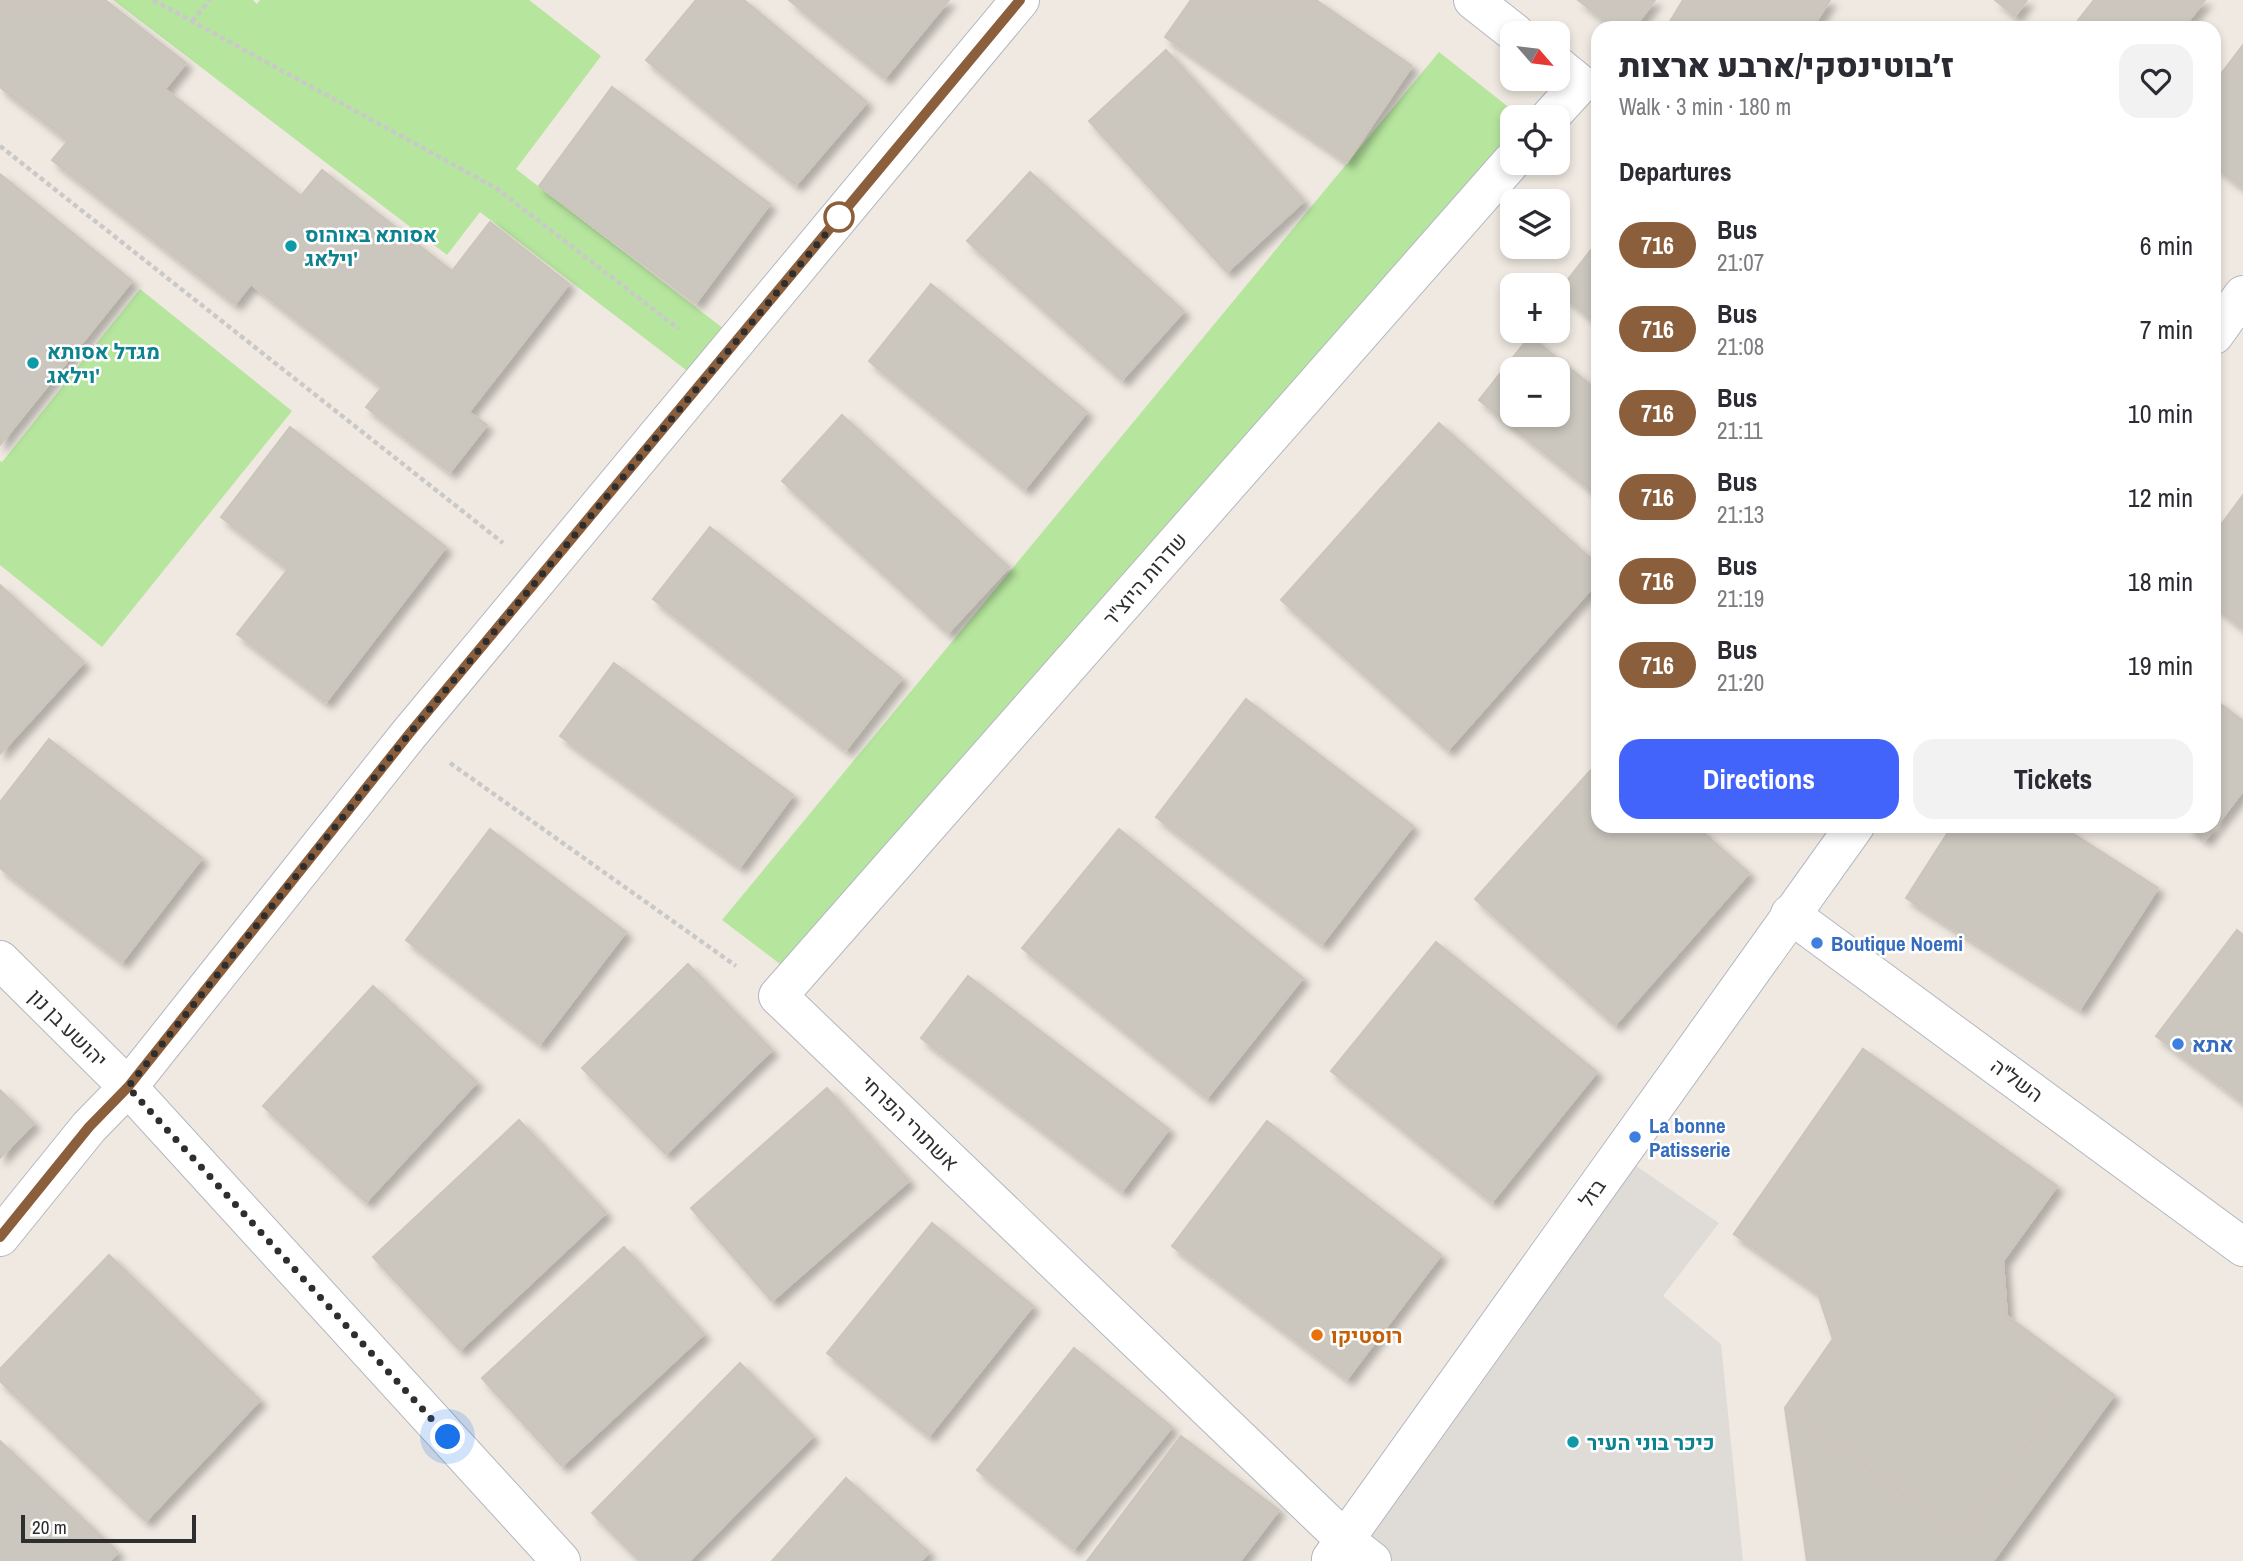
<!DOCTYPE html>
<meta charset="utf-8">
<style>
:root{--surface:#fff;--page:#f2f2f3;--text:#2b2b33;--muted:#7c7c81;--accent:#4264fb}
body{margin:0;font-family:"Archivo Narrow",Heebo,sans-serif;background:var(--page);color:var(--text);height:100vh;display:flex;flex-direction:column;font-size:26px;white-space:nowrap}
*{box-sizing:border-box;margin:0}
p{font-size:23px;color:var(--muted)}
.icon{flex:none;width:38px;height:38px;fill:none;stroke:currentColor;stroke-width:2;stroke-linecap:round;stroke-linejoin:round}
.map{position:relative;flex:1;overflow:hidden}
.sheet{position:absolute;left:1591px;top:21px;width:630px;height:812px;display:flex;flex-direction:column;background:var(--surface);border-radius:21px;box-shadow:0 4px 10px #0003}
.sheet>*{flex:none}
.badge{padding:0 14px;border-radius:23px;font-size:24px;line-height:46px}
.needle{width:46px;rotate:118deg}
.fabs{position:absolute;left:1500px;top:21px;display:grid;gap:14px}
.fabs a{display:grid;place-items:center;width:70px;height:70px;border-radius:14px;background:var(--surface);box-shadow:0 4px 10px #0003;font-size:35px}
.scale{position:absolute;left:21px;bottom:18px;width:175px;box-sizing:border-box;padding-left:7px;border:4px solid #2e2e2e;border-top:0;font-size:19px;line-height:24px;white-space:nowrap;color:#2e2e2e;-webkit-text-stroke:5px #fff;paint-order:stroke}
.you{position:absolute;width:35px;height:35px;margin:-18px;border:5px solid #fff;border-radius:50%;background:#1a73e8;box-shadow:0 0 0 10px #1a73e833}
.map>.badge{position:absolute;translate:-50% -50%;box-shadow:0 0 0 4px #fff}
h2{padding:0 28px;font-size:26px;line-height:63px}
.round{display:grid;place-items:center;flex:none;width:74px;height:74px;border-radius:21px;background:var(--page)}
.headline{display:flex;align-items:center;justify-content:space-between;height:119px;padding:0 28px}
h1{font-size:33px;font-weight:800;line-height:52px}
.cta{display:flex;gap:14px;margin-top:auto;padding:14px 28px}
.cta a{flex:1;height:80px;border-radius:21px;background:var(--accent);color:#fff;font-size:28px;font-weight:800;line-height:80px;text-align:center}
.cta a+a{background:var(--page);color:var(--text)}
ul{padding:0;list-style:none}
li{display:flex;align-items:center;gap:21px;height:84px;padding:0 28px}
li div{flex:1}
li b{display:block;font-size:26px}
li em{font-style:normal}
li .badge{min-width:77px;font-weight:700;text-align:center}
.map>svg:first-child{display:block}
.green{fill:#b6e59e}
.plaza{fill:#dfdcd8}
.building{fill:#cbc7bf;stroke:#cbc5ba;stroke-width:2;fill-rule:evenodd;filter:url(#shadow)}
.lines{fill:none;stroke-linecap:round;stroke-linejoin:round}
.minor-casing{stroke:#b4b7c1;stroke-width:40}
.path{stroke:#c9c9c9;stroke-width:4.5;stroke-dasharray:5 3.5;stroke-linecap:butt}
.minor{stroke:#fff;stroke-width:38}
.line-casing{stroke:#fff;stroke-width:16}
.line{stroke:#8b5e3c;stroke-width:10}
.walk{stroke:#2e2e2e;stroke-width:7;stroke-dasharray:0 12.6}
.stop-dot{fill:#fff;stroke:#8b5e3c;stroke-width:3.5}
.culture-dot{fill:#0f9aa8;stroke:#fff;stroke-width:2.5}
.shop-dot{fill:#3f7fe0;stroke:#fff;stroke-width:2.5}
.food-dot{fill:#e8710a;stroke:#fff;stroke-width:2.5}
.labels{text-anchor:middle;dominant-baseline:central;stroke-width:5;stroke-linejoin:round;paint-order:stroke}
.culture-label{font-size:21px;font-weight:bold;fill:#0d838f;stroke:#fff;text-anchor:start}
.street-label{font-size:21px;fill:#2e2e2e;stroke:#fff}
.shop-label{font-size:21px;font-weight:bold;fill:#366cbe;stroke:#fff;text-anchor:start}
.food-label{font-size:21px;font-weight:bold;fill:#c56008;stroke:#fff;text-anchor:start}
</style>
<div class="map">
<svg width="2243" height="1561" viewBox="0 0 2243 1561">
<defs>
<filter id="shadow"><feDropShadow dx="6" dy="6" stdDeviation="3.5" flood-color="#0004"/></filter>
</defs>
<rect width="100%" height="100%" fill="#efe9e1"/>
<g class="green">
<path d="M113 0H253L257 4 260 0H529L601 56 516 169 724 329 690 373 480 212 447 255Z"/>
<path d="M1439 52 1521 117H1512V133L784 967 722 920Z"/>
<path d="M140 289 292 411 102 647 0 565V461L2 462Z"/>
</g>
<path class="plaza" d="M1619 1154 1719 1223 1663 1296 1721 1344 1743 1561H1372L1345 1540Z"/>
<g class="building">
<path d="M0 0H105L186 63 165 89 301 196 322 170 452 271 490 222 569 284 469 412 487 425 450 472 366 407 382 387 251 284 235 304 52 160 68 141 0 87Z"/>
<path d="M696 0H744L867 102 796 185 646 60Z"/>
<path d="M789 0H949L885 78Z"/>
<path d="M1191 0H1316L1412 66 1347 162 1165 37Z"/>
<path d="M1578 0H1655L1634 28H1614Z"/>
<path d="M1683 0H1830L1812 28H1666Z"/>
<path d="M1995 0H2027L2015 16Z"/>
<path d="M2094 0H2205L2183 28H2072Z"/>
<path d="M2243 45V183L2241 186 2214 166V83Z"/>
<path d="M1166 50 1304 201 1227 272 1089 121Z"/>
<path d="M612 87 770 204 696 303 539 186Z"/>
<path d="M1030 172 1184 311 1122 380 967 241Z"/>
<path d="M0 174 132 281 0 445Z"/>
<path d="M1598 241V324L1558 292Z"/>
<path d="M931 284 1087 412 1025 489 869 361Z"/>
<path d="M1530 336 1598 391V496L1479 400ZM1512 369H1558V415H1512Z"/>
<path d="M842 415 1009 567 948 633 782 481Z"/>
<path d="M1439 423 1598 565V581L1448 750 1281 600Z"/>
<path d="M290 427 446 547 326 702 237 634 288 569 221 517Z"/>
<path d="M2243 495V628L2214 606V534Z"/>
<path d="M710 527 902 678 846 750 653 599Z"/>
<path d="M0 585 84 662 0 754Z"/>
<path d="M614 663 793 795 740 867 560 736Z"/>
<path d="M1246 699 1413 826 1322 944 1156 817Z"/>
<path d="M2214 699 2243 721V791L2205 840 2187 826H2214Z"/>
<path d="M49 739 202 858 122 962 0 868V802Z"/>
<path d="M1598 762V826H1696L1749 873 1615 1025 1475 899Z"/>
<path d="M1952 826H2061L2158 888 2080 1009 1906 898Z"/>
<path d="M490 829 626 932 540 1044 406 940Z"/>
<path d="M1119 829 1303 978 1207 1098 1022 948Z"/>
<path d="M2237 930 2243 935V1102L2156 1036Z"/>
<path d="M1436 942 1597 1072 1492 1202 1331 1071Z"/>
<path d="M688 964 772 1050 666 1154 582 1068Z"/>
<path d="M968 976 1169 1129 1122 1191 921 1038Z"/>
<path d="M373 986 477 1082 366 1202 263 1106Z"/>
<path d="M1863 1049 2057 1186 2003 1261 2007 1316 2114 1395 1993 1561H1807L1785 1408 1833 1339 1818 1293 1734 1234Z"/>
<path d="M1863 1049 2057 1186 2003 1261 2007 1316 2081 1371 1962 1537 1785 1408 1833 1339 1818 1293 1734 1234Z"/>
<path d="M827 1088 909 1181 772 1301 691 1208Z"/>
<path d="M0 1090 34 1123 0 1158Z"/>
<path d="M519 1120 606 1213 460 1350 373 1257Z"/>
<path d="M1267 1121 1441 1255 1347 1379 1172 1246Z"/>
<path d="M932 1223 1033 1306 929 1436 827 1353Z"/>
<path d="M624 1247 704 1334 562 1466 482 1378Z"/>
<path d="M109 1255 260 1400 146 1521 0 1381V1369Z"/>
<path d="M1074 1348 1172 1427 1074 1549 977 1470Z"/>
<path d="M740 1363 813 1436 689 1561H640L592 1513Z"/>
<path d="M1181 1436 1279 1510 1240 1561H1087Z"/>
<path d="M0 1441 118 1552 110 1561H0Z"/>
<path d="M846 1478 929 1552 921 1561H772Z"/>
</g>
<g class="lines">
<defs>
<g id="minor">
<path d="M1473 0 1515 33"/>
<path d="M1550 117 1580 84 1558 66"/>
<path d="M2214 335 2243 295"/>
<path d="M1790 914 2243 1247"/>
<path d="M0 960 128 1087 561 1561"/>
<path d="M0 1237 89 1127 128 1087 409 734 1020 0"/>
<path d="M1331 1559 1855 826"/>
<path d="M1372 1561 1345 1540 778 996 1512 161"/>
</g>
</defs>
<use href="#minor" class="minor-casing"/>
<g class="path">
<path d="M153 0 496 188 679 329"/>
<path d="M192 21 210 0"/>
<path d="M0 146 503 543"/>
<path d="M450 763 736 966"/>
</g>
<use href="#minor" class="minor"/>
</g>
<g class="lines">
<defs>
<path id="line" d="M0 1237 89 1127 128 1087 409 734 1020 0"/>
</defs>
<use href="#line" class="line-casing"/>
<use href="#line" class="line"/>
<path class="walk" d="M448 1437 128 1087 409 734 844 212 839 217"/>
</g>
<circle class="stop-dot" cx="839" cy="217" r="14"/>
<g class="culture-dot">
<circle cx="291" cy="246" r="7"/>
<circle cx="33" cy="363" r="7"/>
<circle cx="1573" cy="1442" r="7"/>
</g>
<g class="shop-dot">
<circle cx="1817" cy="943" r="7"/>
<circle cx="2178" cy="1044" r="7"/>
<circle cx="1635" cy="1137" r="7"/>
</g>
<circle class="food-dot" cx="1317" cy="1335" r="7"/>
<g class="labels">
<g class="culture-label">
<text x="305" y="234">אסותא באוהוס<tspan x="305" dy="24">וילאג'</tspan></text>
<text x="47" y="351">מגדל אסותא<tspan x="47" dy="24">וילאג'</tspan></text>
<text x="1587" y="1442">כיכר בוני העיר</text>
</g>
<g class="street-label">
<text transform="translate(1145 579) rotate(-49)">שדרות היוצ''ר</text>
<text transform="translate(68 1028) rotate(45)">יהושע בן נון</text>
<text transform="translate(2017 1080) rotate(36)">השל"ה</text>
<text transform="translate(910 1123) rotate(44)">אשתורי הפרחי</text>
<text transform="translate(1592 1193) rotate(-55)">בזל</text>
</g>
<g class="shop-label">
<text x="1831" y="943">Boutique Noemi</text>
<text x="2192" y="1044">אתא</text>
<text x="1649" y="1125">La bonne<tspan x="1649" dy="24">Patisserie</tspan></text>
</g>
<g class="food-label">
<text x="1331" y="1335">רוסטיקו</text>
</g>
</g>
</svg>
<div class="fabs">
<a><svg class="needle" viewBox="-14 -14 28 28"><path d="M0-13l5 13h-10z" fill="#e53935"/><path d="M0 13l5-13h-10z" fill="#7c7c81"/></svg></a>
<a><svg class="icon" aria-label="locate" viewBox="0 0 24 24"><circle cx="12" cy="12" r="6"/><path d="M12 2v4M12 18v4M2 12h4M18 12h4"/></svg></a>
<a><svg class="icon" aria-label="layers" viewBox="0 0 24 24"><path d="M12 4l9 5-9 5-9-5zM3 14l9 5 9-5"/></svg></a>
<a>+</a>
<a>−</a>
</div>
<div class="scale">20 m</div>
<div class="you" style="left:448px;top:1437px"></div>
<section class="sheet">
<div class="headline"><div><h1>ז׳בוטינסקי/ארבע ארצות</h1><p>Walk · 3 min · 180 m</p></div><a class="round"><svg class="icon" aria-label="heart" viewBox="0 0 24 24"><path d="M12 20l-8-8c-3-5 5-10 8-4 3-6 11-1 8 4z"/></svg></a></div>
<h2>Departures</h2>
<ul>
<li><span class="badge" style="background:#8b5e3c;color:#fff">716</span><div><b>Bus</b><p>21:07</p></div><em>6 min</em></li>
<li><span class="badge" style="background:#8b5e3c;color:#fff">716</span><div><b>Bus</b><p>21:08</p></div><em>7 min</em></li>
<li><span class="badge" style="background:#8b5e3c;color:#fff">716</span><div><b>Bus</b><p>21:11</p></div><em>10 min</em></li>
<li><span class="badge" style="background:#8b5e3c;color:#fff">716</span><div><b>Bus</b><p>21:13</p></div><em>12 min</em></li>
<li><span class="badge" style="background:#8b5e3c;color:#fff">716</span><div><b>Bus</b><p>21:19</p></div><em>18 min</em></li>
<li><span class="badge" style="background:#8b5e3c;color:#fff">716</span><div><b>Bus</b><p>21:20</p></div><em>19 min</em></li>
</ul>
<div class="cta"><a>Directions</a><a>Tickets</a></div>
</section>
</div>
